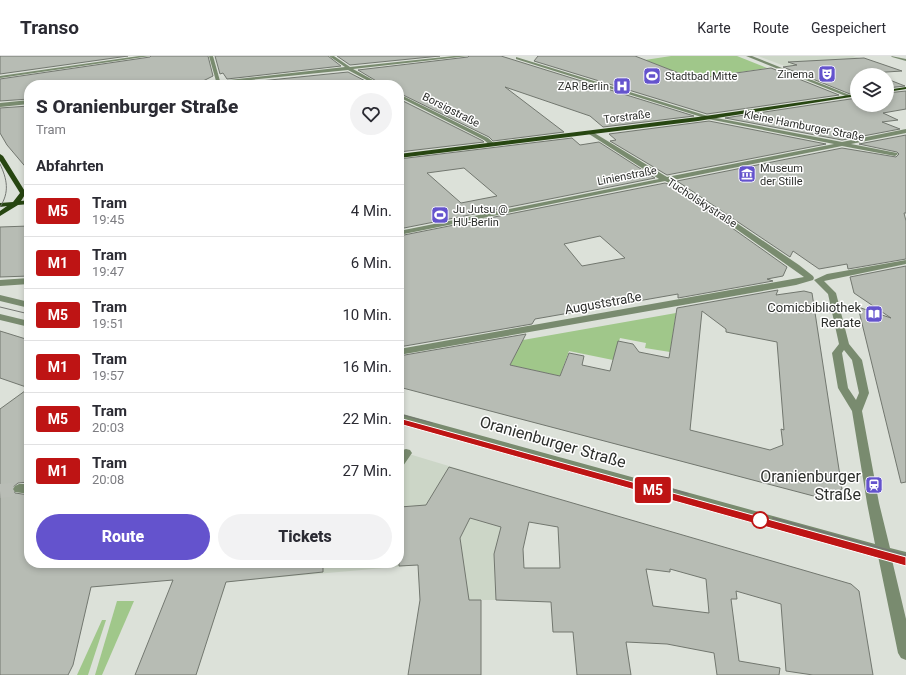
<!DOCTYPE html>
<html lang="de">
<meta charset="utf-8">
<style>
:root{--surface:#fff;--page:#f2f2f3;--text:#2b2b33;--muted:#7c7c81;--line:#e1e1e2;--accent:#6453cd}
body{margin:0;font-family:Roboto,sans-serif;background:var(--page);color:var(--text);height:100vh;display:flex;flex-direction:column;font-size:15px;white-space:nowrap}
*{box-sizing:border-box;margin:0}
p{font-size:13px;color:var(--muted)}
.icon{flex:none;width:22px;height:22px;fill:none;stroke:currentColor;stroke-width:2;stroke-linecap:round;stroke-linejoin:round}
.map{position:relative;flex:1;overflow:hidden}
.side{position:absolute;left:24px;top:24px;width:380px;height:488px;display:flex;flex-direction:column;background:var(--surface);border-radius:16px;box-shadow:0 2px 6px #0003}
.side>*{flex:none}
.badge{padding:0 8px;border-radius:3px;font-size:14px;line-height:26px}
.tools{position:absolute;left:850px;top:12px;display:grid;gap:8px}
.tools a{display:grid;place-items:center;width:44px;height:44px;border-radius:50%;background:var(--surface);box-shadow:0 2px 6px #0003;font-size:20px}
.map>.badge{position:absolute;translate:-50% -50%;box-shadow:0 0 0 2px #fff}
h2{padding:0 12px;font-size:15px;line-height:36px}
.round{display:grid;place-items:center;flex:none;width:42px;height:42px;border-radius:21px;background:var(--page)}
.overview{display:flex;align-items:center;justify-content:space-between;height:68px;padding:0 12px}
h1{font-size:19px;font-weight:800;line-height:30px}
.button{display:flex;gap:8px;margin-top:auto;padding:8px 12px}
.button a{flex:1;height:46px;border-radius:24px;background:var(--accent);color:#fff;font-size:16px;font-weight:800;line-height:46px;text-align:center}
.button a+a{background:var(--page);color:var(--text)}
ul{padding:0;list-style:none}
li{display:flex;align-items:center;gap:12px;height:52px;padding:0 12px;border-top:1px solid var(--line)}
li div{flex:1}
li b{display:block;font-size:15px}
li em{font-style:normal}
li .badge{min-width:44px;font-weight:700;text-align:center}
header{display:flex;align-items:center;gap:24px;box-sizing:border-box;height:56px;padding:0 20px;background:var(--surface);border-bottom:1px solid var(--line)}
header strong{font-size:19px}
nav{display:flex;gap:22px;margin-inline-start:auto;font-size:14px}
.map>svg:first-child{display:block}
.built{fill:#ccd6c7}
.green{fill:#a0c78a}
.building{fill:#b7bcb4;stroke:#72776f;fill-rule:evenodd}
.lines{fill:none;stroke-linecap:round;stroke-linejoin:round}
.minor-tunnel{stroke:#b9bdb6;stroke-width:14;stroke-dasharray:14 7;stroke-linecap:butt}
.minor{fill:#798b6f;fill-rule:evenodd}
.major{fill:#274611;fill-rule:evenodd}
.tram-far1{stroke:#747772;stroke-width:1}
.tram{stroke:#747772;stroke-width:1.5}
.line{fill:#be1414;stroke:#fff}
.stop-dot{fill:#fff;stroke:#be1414;stroke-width:2}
.labels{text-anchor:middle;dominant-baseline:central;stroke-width:3;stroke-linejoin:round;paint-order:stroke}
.far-poi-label{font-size:11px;fill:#2d2f2c;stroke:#fff;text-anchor:start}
.far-street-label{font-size:11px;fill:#2d2f2c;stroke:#fff}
.street-label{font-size:13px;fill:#2d2f2c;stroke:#fff}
.poi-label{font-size:13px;fill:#2d2f2c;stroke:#fff;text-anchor:end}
.near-street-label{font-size:16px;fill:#2d2f2c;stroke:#fff}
.near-poi-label{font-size:16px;fill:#2d2f2c;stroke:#fff;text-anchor:end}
</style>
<header>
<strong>Transo</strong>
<nav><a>Karte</a><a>Route</a><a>Gespeichert</a></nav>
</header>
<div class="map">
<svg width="906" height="619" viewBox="0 0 906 619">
<rect width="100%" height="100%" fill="#dce1d9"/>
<g class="built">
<path d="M758 0H853L881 9 806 18Z"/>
<path d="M399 395 515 430 494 498 496 544H469L418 509 226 526 223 536 169 535 172 524 121 507H399Z"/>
</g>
<g class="green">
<path d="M671 0H737L767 12 694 23 645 4Z"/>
<path d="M676 257 670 296 645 292 646 287 620 282 613 304 569 295 560 320 510 309 523 284Z"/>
<path d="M117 545H134L102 619H95Z"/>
<path d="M102 564H106L88 619H77Z"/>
</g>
<g class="building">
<path d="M0 0H128L0 18Z"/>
<path d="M151 0H208L213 20 203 25 160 29H29V43L0 45V23L150 1Z"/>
<path d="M215 0H328L341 10 227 23 223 17 220 18Z"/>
<path d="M337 0H440L350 9Z"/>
<path d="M469 0H501L694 60 603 71 590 60 505 31 564 76 493 85 489 81 399 37V29H383L358 14 468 1Z"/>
<path d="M538 0H635L694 23 771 12 839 39 707 58 534 5Z"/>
<path d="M864 2 902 15 871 17 875 19H857V37L850 38 783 11 797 9 788 6Z"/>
<path d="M348 16 373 29H232L231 28Z"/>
<path d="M887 23 905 30 887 32Z"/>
<path d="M906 35V53L883 57 898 64 882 66 900 73 842 84 725 62 857 42V49H887V37Z"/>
<path d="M399 43 483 85 484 86 399 96Z"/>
<path d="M29 50V115L7 89 0 77V52Z"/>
<path d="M709 65 826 88 667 119 610 85 616 84 609 78Z"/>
<path d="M906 79V157H904L906 165V203L848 213 847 208 819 213 793 195 790 201 677 125 842 92 896 101 899 98 897 96 859 88Z"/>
<path d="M572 82 580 89 599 86 655 122 399 173V103ZM464 112 497 140 461 147 427 117Z"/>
<path d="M665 127 673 130 787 211 783 220 767 223 773 225 678 242V238L535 263 532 268 399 291V180ZM600 180 625 202 582 210 564 188Z"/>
<path d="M29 170V220L0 221V171Z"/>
<path d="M906 210V426L901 427 858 251 891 262 854 237 850 221Z"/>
<path d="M778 234 776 239 804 235 812 237 842 433 825 443 399 331V300L526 278 510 309 560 320 569 297 584 300 582 309 610 315 618 285 633 288 639 296 669 302 677 252ZM702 255 726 273V276L777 286 784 374 781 373 783 389 770 394 690 374Z"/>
<path d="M0 275 29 284V426L18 427 12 432 15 437 29 439V507H323V516L226 526 196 619H135L173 524 91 531 73 609 68 619H0V353L29 332 0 322Z"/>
<path d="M449 411 851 528 859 535 873 619H813L786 615 781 548 736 535 737 543H731L739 605 780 612 779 619H717L714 597 667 588 626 586 631 619H577L573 576H553L551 546 496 544 494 498 501 471 470 462 460 482 469 544H481V619H408L420 544 418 509 399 510 400 451 426 449ZM529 466 558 471 560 512H524L523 493ZM646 513 670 516V513L706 523 709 557 653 550Z"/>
</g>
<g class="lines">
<path class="minor-tunnel" d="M0 435 19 433"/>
<g class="minor">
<path d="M139 0H150L0 22V20Z"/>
<path d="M209 0H213L220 25 345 11 329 0H334L350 11 454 0H468L353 13 382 29H376L348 14 221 27V29L216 28 189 29 216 25Z"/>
<path d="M746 0H752L852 40 848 41Z"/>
<path d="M891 0 906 3V5L892 1Z"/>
<path d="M516 1 711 61 842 86 906 73V77L851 88 897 97 898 98 895 100 842 90 673 124 799 209 813 220 814 222 813 224 796 229 399 299V293L804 221 674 129 665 125 399 179V175L659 123 589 78V76L591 75 667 121 834 88 708 63 516 3Z"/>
<path d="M399 38 488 82 496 89 491 90 484 84 399 41Z"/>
<path d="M29 44V48L0 51V47Z"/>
<path d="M906 204V208L824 225 836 237 849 288 862 304 869 337 862 355 879 447 890 492 906 496V508L892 504 906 563V604L901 602 898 597 878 500 399 365V357L875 488 867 447 852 355 838 332 832 297 839 288 828 238 814 224 827 218ZM844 294 852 304 859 337 856 344 848 332 842 297Z"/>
<path d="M29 222V228L0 230V224Z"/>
<path d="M0 239 29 246V252L0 245Z"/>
<path d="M0 258 29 265V271L0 264Z"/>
<path d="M406 393 410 394 412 397 403 410 399 411C399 403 397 395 406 393Z"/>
<path d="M19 428H29V438L15 436 13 433 15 430Z"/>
</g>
<g class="major">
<path d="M906 31V33L887 36V34Z"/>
<path d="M857 38V40L698 65 399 102V98L698 61Z"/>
<path d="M0 98 3 100 26 137 21 145 29 144V148L18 149 0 160V155L7 150 0 151V147L13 146 20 137 0 105Z"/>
</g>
<g class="tram-far1">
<path d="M0 108C7 123 10 136 0 151"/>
<path d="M0 251 29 258"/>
<path d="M399 358 432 367"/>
<path d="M399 365 611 423"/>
</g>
<g class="tram">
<path d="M607 422 906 505"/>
<path d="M658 429 688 438"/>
<path d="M773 462 906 499"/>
</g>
</g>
<path class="line" d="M399 362 906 501V510L396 367 395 365 396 363Z"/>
<defs>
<symbol id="theatre-square" viewBox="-11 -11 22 22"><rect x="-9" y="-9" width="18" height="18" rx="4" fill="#6453cd" stroke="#fff"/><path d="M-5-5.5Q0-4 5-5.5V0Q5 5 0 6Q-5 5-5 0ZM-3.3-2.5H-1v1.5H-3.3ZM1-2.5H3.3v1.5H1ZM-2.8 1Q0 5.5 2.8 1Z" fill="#fff"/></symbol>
<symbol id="stadium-square" viewBox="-11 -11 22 22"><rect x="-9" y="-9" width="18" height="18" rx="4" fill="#6453cd" stroke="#fff"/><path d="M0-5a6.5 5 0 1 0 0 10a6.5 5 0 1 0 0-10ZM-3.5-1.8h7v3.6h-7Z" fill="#fff"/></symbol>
<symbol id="hospital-square" viewBox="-11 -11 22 22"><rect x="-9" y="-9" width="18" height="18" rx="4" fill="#6453cd" stroke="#fff"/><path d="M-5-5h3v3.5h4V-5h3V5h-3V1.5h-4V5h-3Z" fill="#fff"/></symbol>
<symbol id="museum-square" viewBox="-11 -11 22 22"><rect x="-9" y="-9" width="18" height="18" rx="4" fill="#6453cd" stroke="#fff"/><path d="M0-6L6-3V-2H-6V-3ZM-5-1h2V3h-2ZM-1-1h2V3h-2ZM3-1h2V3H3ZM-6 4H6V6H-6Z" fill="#fff"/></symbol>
<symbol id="library-square" viewBox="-11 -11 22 22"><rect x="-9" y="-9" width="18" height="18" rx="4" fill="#6453cd" stroke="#fff"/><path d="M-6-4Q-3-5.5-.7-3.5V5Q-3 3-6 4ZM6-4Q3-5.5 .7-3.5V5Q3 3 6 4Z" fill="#fff"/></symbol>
<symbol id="station-square" viewBox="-11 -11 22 22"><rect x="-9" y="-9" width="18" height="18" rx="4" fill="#6453cd" stroke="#fff"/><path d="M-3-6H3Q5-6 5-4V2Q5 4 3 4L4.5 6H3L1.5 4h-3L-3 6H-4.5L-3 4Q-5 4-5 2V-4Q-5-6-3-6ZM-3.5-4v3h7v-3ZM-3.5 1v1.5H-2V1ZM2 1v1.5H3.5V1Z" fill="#fff"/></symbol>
</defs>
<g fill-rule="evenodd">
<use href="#theatre-square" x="817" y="8" width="20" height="20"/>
<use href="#stadium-square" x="642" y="10" width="20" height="20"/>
<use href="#hospital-square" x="612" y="20" width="20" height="20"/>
<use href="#museum-square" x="737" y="108" width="20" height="20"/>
<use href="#stadium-square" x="430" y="149" width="20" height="20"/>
<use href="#library-square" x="864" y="248" width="20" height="20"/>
<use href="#station-square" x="864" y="419" width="20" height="20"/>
</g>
<circle class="stop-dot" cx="760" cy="464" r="8"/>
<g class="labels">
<g class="far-poi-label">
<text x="814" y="18" text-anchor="end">Zinema</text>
<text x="665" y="20">Stadtbad Mitte</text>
<text x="609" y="30" text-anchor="end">ZAR Berlin</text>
<text x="760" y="112">Museum<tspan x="760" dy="13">der Stille</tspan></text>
<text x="453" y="153">Ju Jutsu @<tspan x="453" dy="13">HU-Berlin</tspan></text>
</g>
<g class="far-street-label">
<text transform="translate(451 54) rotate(27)">Borsigstraße</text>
<text transform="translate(627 61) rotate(-7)">Torstraße</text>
<text transform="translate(804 70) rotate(11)">Kleine Hamburger Straße</text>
<text transform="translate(627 120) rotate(-11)">Linienstraße</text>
<text transform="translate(702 147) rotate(33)">Tucholskystraße</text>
</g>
<g class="street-label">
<text transform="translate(603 247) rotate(-10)">Auguststraße</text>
</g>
<g class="poi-label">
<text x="861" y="251">Comicbibliothek<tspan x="861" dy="15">Renate</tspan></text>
</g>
<g class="near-street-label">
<text transform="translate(553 386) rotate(16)">Oranienburger Straße</text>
</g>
<g class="near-poi-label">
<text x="861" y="420">Oranienburger<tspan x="861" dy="18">Straße</tspan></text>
</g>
</g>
</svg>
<div class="tools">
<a><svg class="icon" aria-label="layers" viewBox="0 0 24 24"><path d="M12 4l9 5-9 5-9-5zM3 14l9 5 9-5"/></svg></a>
</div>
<b class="badge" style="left:653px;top:434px;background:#be1414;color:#fff">M5</b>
<section class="side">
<div class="overview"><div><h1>S Oranienburger Straße</h1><p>Tram</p></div><a class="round"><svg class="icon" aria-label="heart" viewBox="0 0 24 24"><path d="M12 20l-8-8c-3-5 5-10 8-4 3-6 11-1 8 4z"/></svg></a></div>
<h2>Abfahrten</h2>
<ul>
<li><span class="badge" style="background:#be1414;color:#fff">M5</span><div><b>Tram</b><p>19:45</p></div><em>4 Min.</em></li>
<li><span class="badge" style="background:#be1414;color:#fff">M1</span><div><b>Tram</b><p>19:47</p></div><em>6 Min.</em></li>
<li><span class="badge" style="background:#be1414;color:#fff">M5</span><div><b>Tram</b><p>19:51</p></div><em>10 Min.</em></li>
<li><span class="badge" style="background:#be1414;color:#fff">M1</span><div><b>Tram</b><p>19:57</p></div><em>16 Min.</em></li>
<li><span class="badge" style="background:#be1414;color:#fff">M5</span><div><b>Tram</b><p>20:03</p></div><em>22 Min.</em></li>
<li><span class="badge" style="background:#be1414;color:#fff">M1</span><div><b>Tram</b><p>20:08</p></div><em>27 Min.</em></li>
</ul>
<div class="button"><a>Route</a><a>Tickets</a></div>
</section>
</div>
